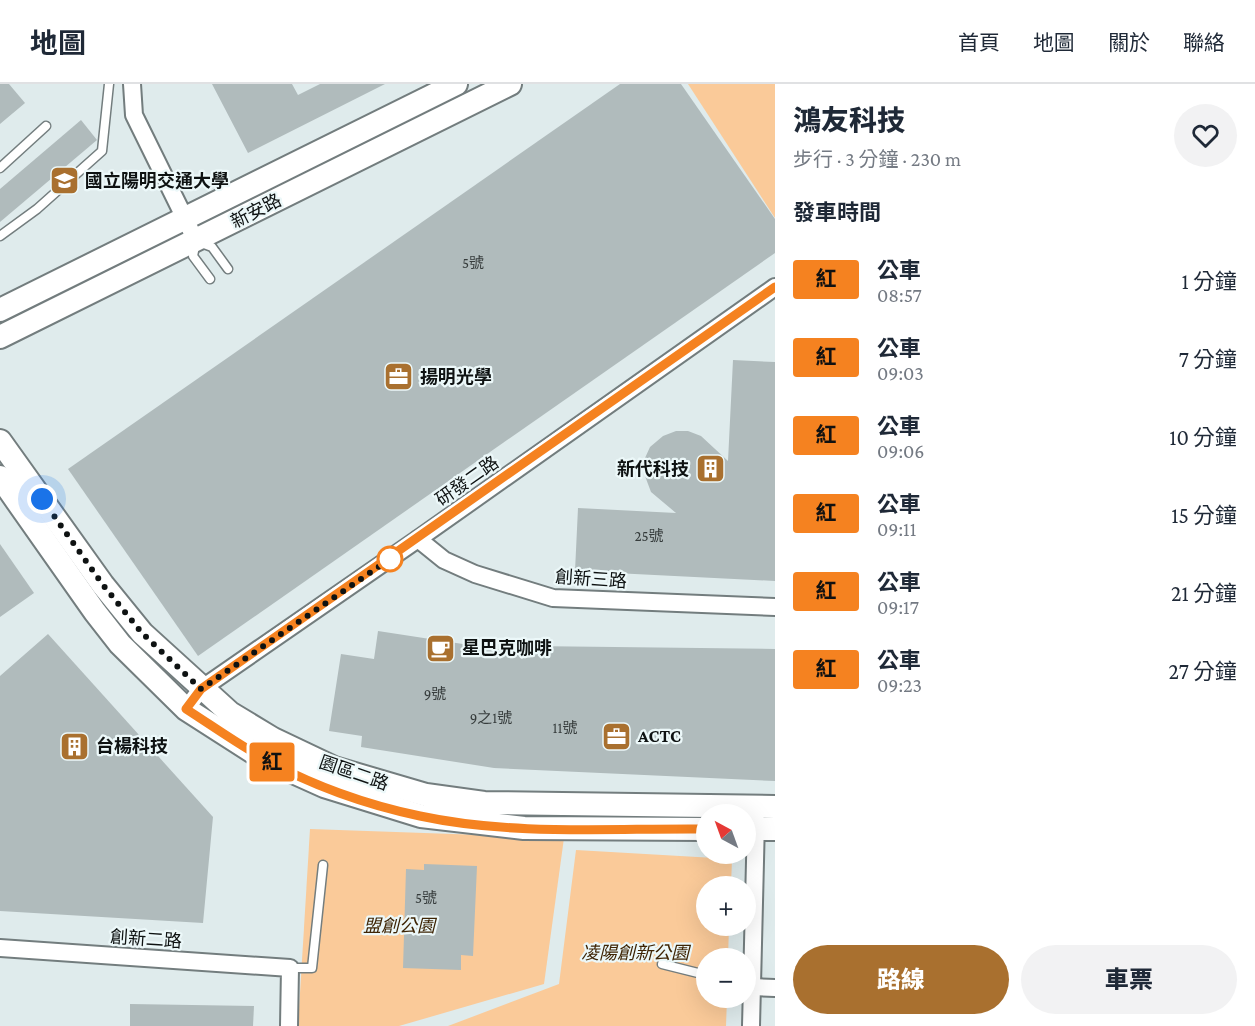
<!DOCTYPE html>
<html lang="zh-TW">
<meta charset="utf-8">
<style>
:root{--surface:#fff;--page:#f2f2f3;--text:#1f2937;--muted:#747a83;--line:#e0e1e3;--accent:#a9702f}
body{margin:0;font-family:"Crimson Pro","Noto Sans TC",serif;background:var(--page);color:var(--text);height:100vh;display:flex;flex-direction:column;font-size:22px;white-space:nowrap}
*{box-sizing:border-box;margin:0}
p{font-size:20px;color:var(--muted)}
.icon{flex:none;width:33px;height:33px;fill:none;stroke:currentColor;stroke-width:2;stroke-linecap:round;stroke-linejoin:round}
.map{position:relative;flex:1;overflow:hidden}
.panel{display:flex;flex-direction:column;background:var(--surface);width:480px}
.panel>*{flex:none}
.badge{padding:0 12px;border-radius:4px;font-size:21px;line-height:39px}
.needle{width:39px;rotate:319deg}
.buttons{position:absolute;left:696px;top:720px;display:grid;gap:12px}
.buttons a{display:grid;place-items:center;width:60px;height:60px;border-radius:50%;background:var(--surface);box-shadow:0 6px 24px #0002;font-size:30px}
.you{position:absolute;width:30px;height:30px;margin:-15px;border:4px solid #fff;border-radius:50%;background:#1a73e8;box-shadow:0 0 0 9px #1a73e833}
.map>.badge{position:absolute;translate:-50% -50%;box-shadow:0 0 0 3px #fff}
h2{padding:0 18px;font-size:22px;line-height:54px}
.round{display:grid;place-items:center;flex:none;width:63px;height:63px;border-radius:32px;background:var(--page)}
.overview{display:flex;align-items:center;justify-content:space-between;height:102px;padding:0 18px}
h1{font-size:28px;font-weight:800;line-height:45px}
.button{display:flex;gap:12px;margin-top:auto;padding:12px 18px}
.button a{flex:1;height:69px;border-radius:36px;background:var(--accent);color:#fff;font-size:24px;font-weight:800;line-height:69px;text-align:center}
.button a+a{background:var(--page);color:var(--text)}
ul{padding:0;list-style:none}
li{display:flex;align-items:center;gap:18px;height:78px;padding:0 18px}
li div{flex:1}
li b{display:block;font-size:22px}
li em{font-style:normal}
li .badge{min-width:66px;font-weight:700;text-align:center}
header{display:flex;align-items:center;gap:36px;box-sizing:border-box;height:84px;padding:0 30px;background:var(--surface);border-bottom:2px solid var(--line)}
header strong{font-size:28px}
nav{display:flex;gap:33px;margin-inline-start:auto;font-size:21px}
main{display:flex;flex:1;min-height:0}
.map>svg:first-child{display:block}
.green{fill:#faca99}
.building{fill:#b0bbbc}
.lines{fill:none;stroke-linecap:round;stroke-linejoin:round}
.lane-casing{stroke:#737d7e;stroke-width:11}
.street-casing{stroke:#737d7e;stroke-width:20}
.secondary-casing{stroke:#737d7e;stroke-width:26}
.lane{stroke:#fff;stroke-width:8}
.street{stroke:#fff;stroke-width:16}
.secondary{stroke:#fff;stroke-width:22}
.line-casing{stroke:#fff;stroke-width:14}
.line{stroke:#f58220;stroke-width:9}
.walk{stroke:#0e1212;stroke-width:6;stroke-dasharray:0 10.8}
.stop-dot{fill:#fff;stroke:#f58220;stroke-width:3}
.labels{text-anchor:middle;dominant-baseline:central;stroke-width:4.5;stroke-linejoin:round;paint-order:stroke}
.number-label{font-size:15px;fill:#363c3c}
.poi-label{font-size:18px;font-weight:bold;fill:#0e1212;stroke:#ecf8f9;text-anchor:start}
.street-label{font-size:18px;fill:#0e1212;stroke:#ecf8f9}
.park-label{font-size:18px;font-style:italic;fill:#3e2404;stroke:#ecf8f9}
</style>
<header>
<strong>地圖</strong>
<nav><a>首頁</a><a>地圖</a><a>關於</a><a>聯絡</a></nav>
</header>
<main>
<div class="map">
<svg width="775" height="942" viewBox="0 0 775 942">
<rect width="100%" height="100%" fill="#dfebec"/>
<g class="green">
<path d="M688 0H775V134Z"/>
<path d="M310 745 564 754 544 900 399 942H298Z"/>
<path d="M576 766 732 775 731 802H706V842H729L728 874H706V914H727L726 942H448L559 900Z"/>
</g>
<g class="building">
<path d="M0 0H9L25 19 0 40Z"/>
<path d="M212 0H292L298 11 320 0H385L248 69Z"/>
<path d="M620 0H681L775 135V169L198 572 68 385Z"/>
<path d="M81 36 97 56 0 138V105Z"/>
<path d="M733 276 775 278V497L575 487 578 424 676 429 651 408 645 392V374L650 363 663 352 676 347H688L701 352 728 377Z"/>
<path d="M0 460 34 509 0 533Z"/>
<path d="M378 547 528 570 529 562 775 565V697L494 684 361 663 362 652 329 647 341 570 374 575Z"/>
<path d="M48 550 213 733 203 839 0 827V592Z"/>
<path d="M424 780 477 782 473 872 461 871V886L403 884 406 785 424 786Z"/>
<path d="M130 920 254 922 253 942H130Z"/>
</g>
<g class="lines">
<defs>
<g id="lane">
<path d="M0 84 46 42"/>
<path d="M0 152 37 125 102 67 109 0"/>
<path d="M210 195 193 172 196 157 212 163 228 185"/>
<path d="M662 880 706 891"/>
<path d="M290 884H312L323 781"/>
</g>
<g id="street">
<path d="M132 0 134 31 196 157"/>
<path d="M418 455 444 476 475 490 553 514 775 523"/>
<path d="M186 625 201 605 418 455 775 203"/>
<path d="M0 864 290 884 289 942"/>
<path d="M753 903 775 904"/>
<path d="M751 942 756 736"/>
</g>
<g id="secondary">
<path d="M0 226 456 0"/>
<path d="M0 253 510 0"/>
<path d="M0 357 103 501 142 549 230 629 273 655 334 684 426 711 484 719 775 723"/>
<path d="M0 393 95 528 120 560 186 625 264 675 324 702 421 732 524 744 706 745"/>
<path d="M746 745H775"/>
</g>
</defs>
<use href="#lane" class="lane-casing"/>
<use href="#street" class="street-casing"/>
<use href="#secondary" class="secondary-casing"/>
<use href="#lane" class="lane"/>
<use href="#street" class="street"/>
<use href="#secondary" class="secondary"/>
</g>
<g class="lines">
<defs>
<path id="line" d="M706 745C612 744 513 752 420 732 367 721 310 701 263 674 236 659 211 641 186 625L201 605 775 203"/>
</defs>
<use href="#line" class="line-casing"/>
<use href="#line" class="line"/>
<path class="walk" d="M42 415 103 501 142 549 201 605 390 475"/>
</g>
<defs>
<symbol id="university-square" viewBox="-11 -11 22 22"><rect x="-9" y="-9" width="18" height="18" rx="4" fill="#a9702f" stroke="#ecf8f9"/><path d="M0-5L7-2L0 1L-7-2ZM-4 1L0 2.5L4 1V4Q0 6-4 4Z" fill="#fff"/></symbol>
<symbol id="office-square" viewBox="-11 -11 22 22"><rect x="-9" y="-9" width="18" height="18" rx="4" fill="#a9702f" stroke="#ecf8f9"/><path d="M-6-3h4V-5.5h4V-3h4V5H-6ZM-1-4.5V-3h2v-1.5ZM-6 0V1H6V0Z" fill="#fff"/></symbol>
<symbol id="building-square" viewBox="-11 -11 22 22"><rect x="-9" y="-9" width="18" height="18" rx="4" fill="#a9702f" stroke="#ecf8f9"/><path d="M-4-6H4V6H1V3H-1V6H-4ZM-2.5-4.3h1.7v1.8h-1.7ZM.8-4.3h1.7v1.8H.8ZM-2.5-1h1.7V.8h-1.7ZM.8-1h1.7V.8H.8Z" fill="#fff"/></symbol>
<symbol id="cafe-square" viewBox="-11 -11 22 22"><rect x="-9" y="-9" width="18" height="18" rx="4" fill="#a9702f" stroke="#ecf8f9"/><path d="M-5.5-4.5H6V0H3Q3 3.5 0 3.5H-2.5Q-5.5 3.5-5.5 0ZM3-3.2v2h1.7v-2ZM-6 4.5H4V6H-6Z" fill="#fff"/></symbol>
</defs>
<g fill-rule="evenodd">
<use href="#university-square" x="48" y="80" width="33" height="33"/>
<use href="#office-square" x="382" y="276" width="33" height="33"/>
<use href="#building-square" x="694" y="368" width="33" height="33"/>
<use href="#cafe-square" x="424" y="548" width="33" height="33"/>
<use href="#office-square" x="600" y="636" width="33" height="33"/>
<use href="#building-square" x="58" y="646" width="33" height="33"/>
</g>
<circle class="stop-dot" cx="390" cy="475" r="12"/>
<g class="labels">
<g class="number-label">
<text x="473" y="179">5號</text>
<text x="649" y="452">25號</text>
<text x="435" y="610">9號</text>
<text x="491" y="634">9之1號</text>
<text x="565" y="644">11號</text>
<text x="426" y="814">5號</text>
</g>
<g class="poi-label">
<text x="85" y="97">國立陽明交通大學</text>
<text x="420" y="293">揚明光學</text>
<text x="689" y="385" text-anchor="end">新代科技</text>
<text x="462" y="564">星巴克咖啡</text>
<text x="638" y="652">ACTC</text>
<text x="96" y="662">台楊科技</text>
</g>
<g class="street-label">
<text transform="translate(256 127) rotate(-27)">新安路</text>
<text transform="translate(467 397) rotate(-35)">研發二路</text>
<text transform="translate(591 495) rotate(4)">創新三路</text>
<text transform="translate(354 689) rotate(19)">園區二路</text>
<text transform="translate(146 855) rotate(4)">創新二路</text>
</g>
<g class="park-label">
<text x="399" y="842">盟創公園</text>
<text x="635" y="869">凌陽創新公園</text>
</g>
</g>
</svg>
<div class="buttons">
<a><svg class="needle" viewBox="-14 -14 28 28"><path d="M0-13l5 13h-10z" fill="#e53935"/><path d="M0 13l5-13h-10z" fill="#747a83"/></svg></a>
<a>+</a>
<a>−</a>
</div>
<div class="you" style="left:42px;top:415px"></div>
<b class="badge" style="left:272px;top:678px;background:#f58220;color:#111">紅</b>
</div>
<section class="panel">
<div class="overview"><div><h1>鴻友科技</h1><p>步行 · 3 分鐘 · 230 m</p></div><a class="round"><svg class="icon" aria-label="heart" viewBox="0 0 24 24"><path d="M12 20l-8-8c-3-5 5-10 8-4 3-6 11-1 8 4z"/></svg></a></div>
<h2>發車時間</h2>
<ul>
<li><span class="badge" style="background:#f58220;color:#111">紅</span><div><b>公車</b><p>08:57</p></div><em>1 分鐘</em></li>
<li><span class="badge" style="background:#f58220;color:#111">紅</span><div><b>公車</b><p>09:03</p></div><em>7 分鐘</em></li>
<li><span class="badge" style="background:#f58220;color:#111">紅</span><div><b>公車</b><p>09:06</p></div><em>10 分鐘</em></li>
<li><span class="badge" style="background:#f58220;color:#111">紅</span><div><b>公車</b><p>09:11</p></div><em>15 分鐘</em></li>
<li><span class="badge" style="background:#f58220;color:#111">紅</span><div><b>公車</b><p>09:17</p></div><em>21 分鐘</em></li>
<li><span class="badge" style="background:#f58220;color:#111">紅</span><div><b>公車</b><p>09:23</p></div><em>27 分鐘</em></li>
</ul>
<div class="button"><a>路線</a><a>車票</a></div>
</section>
</main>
